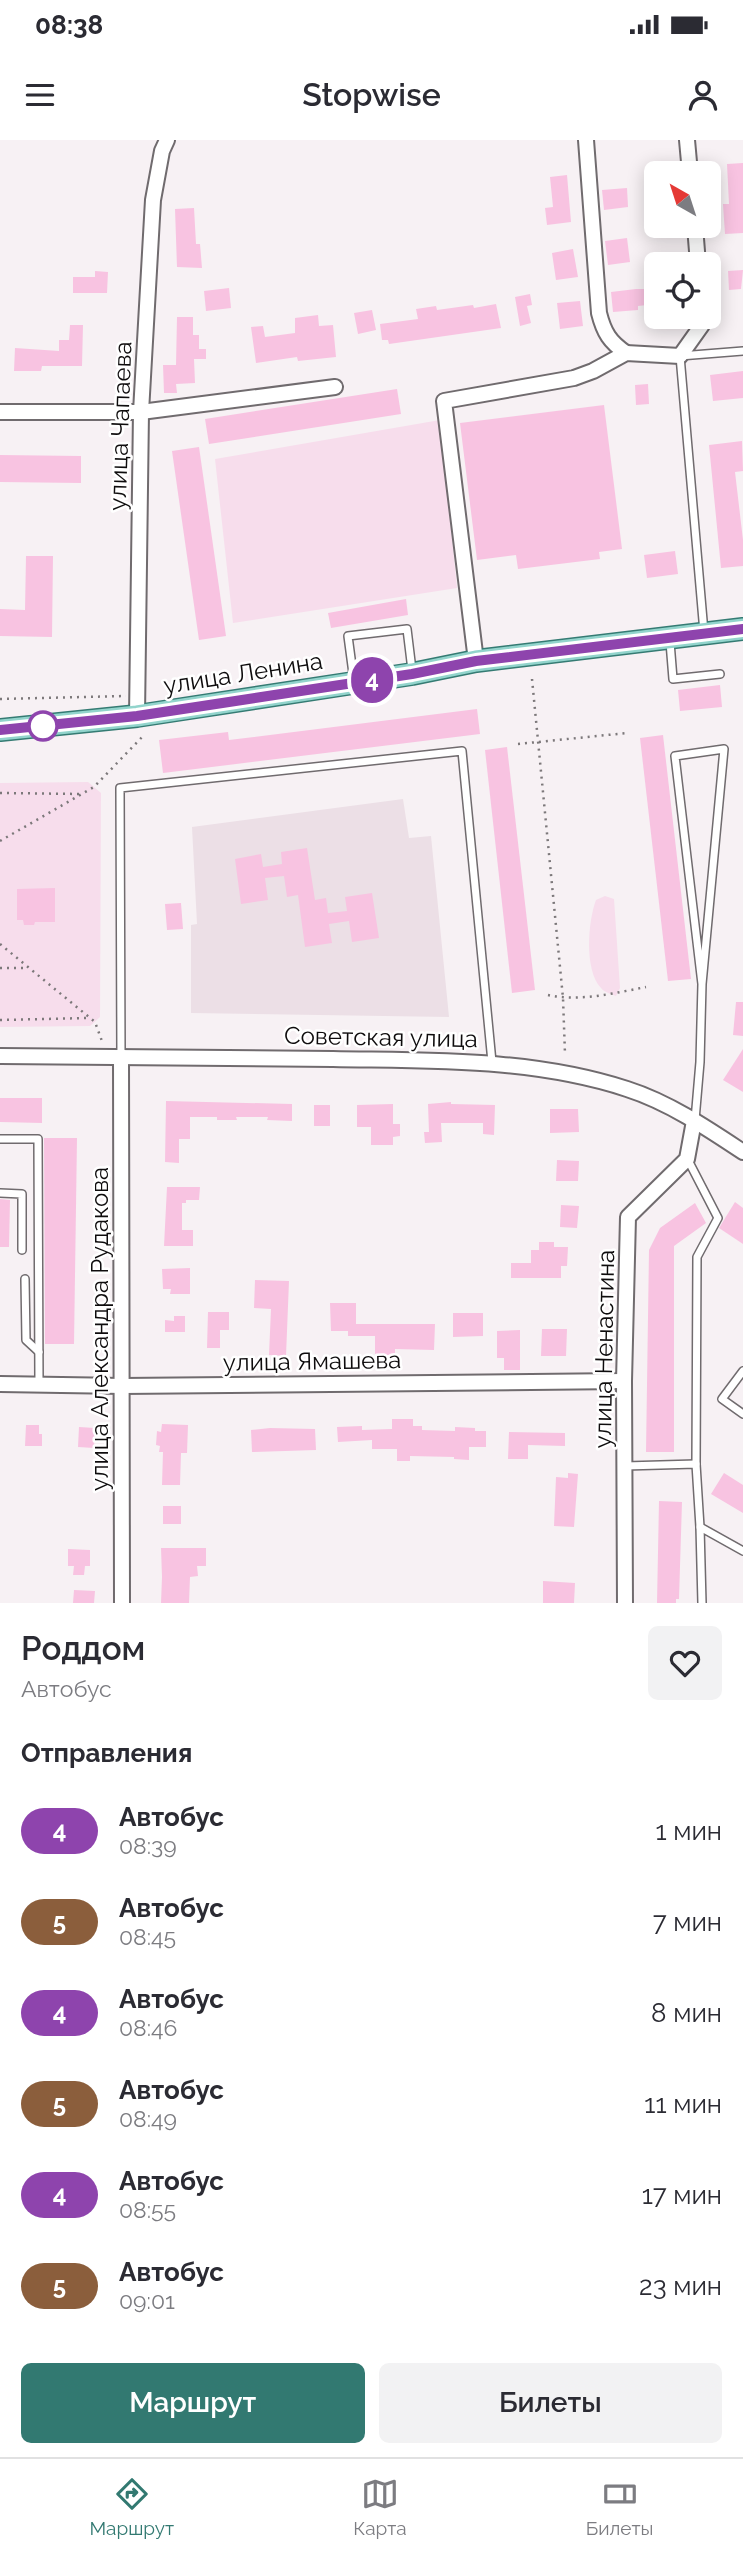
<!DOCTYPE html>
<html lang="ru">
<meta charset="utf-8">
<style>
:root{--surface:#fff;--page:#f2f2f3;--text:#2b2b33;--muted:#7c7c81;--line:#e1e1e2;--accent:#327971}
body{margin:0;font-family:Raleway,sans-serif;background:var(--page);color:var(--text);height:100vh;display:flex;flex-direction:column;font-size:26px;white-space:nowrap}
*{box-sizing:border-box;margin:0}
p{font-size:23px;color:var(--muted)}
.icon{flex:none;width:38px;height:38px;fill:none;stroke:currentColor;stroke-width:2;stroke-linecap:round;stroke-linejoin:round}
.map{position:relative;height:1463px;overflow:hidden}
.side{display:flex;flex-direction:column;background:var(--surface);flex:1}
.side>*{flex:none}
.badge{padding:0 14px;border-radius:23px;font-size:24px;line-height:46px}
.needle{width:46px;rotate:321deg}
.controls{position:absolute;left:644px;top:21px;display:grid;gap:14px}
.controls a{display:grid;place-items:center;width:77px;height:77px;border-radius:10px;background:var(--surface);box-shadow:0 4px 18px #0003;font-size:35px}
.map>.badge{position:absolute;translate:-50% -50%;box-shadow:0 0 0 4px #fff}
h2{padding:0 21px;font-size:26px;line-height:63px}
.round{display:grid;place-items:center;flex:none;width:74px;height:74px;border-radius:10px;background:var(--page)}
.summary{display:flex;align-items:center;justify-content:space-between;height:119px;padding:0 21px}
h1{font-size:33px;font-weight:600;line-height:52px}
.cta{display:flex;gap:14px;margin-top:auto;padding:14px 21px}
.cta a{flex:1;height:80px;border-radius:10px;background:var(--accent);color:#fff;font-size:28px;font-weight:600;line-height:80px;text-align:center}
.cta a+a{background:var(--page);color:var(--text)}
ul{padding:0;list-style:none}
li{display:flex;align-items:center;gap:21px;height:91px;padding:0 21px}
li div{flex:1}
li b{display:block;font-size:26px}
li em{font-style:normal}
li .badge{min-width:77px;font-weight:700;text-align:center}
.status{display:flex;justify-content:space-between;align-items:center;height:49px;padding:0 35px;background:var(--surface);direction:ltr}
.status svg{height:19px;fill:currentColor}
header{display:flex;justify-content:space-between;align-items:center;height:91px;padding:0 21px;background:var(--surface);font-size:32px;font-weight:600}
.tabs{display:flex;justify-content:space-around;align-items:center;height:98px;border-top:2px solid var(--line);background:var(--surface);font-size:19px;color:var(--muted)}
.tabs a{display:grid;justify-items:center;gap:4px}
.tabs .active{color:var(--accent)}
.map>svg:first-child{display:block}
.built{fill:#ecdfe6}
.green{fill:#f7ddec}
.building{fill:#f8c3e1}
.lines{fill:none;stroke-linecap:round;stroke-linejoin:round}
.lane-casing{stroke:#706b6e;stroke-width:10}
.street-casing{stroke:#706b6e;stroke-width:18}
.primary-casing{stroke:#357b73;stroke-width:24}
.path{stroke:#7c787a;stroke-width:2.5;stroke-dasharray:2 5;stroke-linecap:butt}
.lane{stroke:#fff;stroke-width:7}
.street{stroke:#fff;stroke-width:14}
.primary{stroke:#92d4cc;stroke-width:21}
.line-casing{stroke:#fff;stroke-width:16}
.line{stroke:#8e44ad;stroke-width:10}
.stop-dot{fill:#fff;stroke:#8e44ad;stroke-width:3.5}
.labels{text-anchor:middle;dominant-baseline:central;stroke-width:5;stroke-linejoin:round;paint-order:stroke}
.street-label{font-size:24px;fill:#0e0c0d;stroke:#fff}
</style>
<div class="status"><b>08:38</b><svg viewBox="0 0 49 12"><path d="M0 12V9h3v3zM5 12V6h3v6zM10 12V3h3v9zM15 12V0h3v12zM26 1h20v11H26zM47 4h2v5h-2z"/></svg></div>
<header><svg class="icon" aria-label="menu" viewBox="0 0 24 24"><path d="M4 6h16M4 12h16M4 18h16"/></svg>Stopwise<svg class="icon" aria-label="person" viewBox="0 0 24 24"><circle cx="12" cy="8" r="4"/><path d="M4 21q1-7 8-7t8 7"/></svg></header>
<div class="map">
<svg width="743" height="1463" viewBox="0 0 743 1463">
<rect width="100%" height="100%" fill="#f7f1f4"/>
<path class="built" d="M403 659 409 698 431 696 449 877 191 873V785L197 784 192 687Z"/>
<g class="green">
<path d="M440 280 457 448 233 483 215 319Z"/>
<path d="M88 642 101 653 100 877 90 886 0 887V643Z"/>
<path d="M605 756 614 759 620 848 616 856C611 854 604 852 601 848 584 830 588 781 596 760Z"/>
</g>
<g class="building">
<path d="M743 23V93L725 94 723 64H729L727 24Z"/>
<path d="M567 35 571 82 547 85 545 68 553 67 550 37Z"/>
<path d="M627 48 628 67 604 70 602 50Z"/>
<path d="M194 68 196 104H200L202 128 177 127 175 69Z"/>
<path d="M627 98 630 122 608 125 605 101Z"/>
<path d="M573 109 578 137 556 140 552 113Z"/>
<path d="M743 130 741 149 729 150 728 131Z"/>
<path d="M95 131 108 132 107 153H73V137H95Z"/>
<path d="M229 148 231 168 206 171 204 151Z"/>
<path d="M636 149H656V164L638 166V170L613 172 611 152Z"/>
<path d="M530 154 532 165 527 166 531 183 520 186 515 157Z"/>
<path d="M580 161 583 186 560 189 557 163Z"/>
<path d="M496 164 501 188 389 204 388 200H382L380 184 418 179 416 169 436 166 437 170 473 165 474 168Z"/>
<path d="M372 170 376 190 358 194 354 173Z"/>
<path d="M318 175 319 186 333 185 336 217 298 221 297 217 256 223 251 187 263 186 265 197 295 193V178Z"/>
<path d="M177 177H193V195H199V209H206V219H194L195 243 176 244 177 253H164L163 225H176Z"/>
<path d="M70 185H83L82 226H42L41 231H14L15 208 59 211V200H69Z"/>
<path d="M743 231V258L713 261 710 235Z"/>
<path d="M648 244 649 264 636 265 635 245Z"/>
<path d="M397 249 401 274 209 304 205 279Z"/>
<path d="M604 265 622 409 599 412 600 419 518 429 516 415 477 420 460 283Z"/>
<path d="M742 301 743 331 735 332 743 400V426L721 428 709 305Z"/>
<path d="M199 307 226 496 199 500 172 311Z"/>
<path d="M0 315 81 316V343L0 342Z"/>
<path d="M675 411 678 434 647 438 644 415Z"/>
<path d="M26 416H53L52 497 0 496V469L25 470Z"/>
<path d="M406 459 408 475 331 488 328 473Z"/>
<path d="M720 545 722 567 680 571 678 550Z"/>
<path d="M477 569 480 594 163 633 159 600 228 592 229 600Z"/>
<path d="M663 595 691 839 668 841 640 598Z"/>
<path d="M507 607 535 850 512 853 485 610Z"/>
<path d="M307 708 315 760 326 758 328 773 347 771 345 757 372 753 379 798 352 802 349 781 329 784 332 803 305 807 298 755 287 757 284 736 265 738 268 760 241 764 235 719 261 714 263 727 282 724 281 712Z"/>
<path d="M55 748V782H35L34 785H24L23 780H17V749Z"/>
<path d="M181 763 183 789 167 790 165 764Z"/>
<path d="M736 862H743V896L733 895Z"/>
<path d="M743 909V952L723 940Z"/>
<path d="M0 958H42V983L0 982Z"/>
<path d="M166 961 292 964V981L267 980 268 977H236L237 980H217V977H190V999H179V1023L165 1022Z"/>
<path d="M451 962V964L495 965 494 995 483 994V983H441L442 1002 425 1003 424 992H429L428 964Z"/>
<path d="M393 964V984H400V996L393 997V1005H371V987H357V965Z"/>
<rect x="314" y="965" width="16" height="21"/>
<path d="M550 969H578L579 992 550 993Z"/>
<path d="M44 998H77L74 1204H45Z"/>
<path d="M557 1020 579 1021 578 1041H556Z"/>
<path d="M167 1047H200L199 1060H186V1063H182V1090H193V1106H164Z"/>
<path d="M0 1059 10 1060 9 1107H0Z"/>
<path d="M735 1062 743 1068V1104L719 1088Z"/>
<path d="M695 1063 706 1083 674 1106V1312H646L649 1110 660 1088Z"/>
<path d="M561 1065 579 1066 577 1088 560 1087Z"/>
<path d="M539 1102H554V1107H568L567 1126H561V1138H511V1123H531V1110H539Z"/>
<path d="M190 1128V1154H170L171 1149H163L162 1129Z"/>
<path d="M255 1140 289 1141 286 1216 269 1215 271 1169 254 1168Z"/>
<path d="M330 1163H356V1184H435L434 1210 395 1209V1215H375V1196H348V1191H331Z"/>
<path d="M208 1172H229V1190H220V1208H207Z"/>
<path d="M453 1173H483V1196L453 1197Z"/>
<path d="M174 1176H185V1192H165V1180L174 1181Z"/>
<path d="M542 1189H567L566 1216H541Z"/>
<path d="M520 1190V1230H504V1218H497V1191Z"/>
<path d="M392 1279H413V1286H422V1290L455 1291V1287L475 1288V1291H486V1307H469V1320L454 1319V1317L410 1316V1321H397V1309H372V1300L338 1302 337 1287 362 1286V1290L392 1289Z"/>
<path d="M162 1284 188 1285 187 1313H181L180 1345H162L163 1312H159L160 1306 156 1305 157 1291 161 1292Z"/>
<path d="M26 1285H39V1294H42V1306H25Z"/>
<path d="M79 1287 95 1288 94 1308 78 1307Z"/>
<path d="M270 1288 315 1289 316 1310 252 1312 251 1290Z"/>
<path d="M509 1292 565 1293V1306L528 1305V1319H508Z"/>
<path d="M568 1333 578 1334 574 1387 554 1386 556 1337 568 1338Z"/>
<path d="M724 1333 743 1345V1373L711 1354Z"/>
<path d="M659 1361 682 1362 679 1459H676V1463H657Z"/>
<rect x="163" y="1366" width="18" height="18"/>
<path d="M161 1408H206V1426H197L198 1436 190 1437 189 1463H161L162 1437Z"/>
<path d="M68 1409 90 1410V1426H85L84 1435H73L74 1426H68Z"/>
<path d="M543 1441 575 1443 574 1463H543Z"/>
<path d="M74 1450 95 1451 94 1463H73Z"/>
</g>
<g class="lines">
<defs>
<g id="lane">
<path d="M704 492 680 216 743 211"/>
<path d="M670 502 673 539 720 534"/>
<path d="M354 541 348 496 407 489 412 530"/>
<path d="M121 916 120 648 462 611 492 922"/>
<path d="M695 980 700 922 702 844 675 616 724 609 702 844"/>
<path d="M0 999H38L39 1244"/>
<path d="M688 1020 718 1078 697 1117 696 1324"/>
<path d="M0 1053 22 1054V1110"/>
<path d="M25 1139 26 1200 39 1212"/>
<path d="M743 1231 722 1259 743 1274"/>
<path d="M625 1326 696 1324 700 1387"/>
<path d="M702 1463 700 1387 743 1411"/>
</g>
<g id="street">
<path d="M586 0 599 173C604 193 610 202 626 213"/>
<path d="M687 0 690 33"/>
<path d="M695 86 698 124"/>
<path d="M0 272H141L335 247"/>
<path d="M476 521 444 261 574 238 593 231 626 213 680 216 702 185V177"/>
<path d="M137 576 141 272 153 60 162 11 167 0"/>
<path d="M0 916C111 916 222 917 333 919 432 921 532 918 627 949 668 962 707 988 743 1012"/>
<path d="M121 916 122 1463"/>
<path d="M0 1244 123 1246 624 1241"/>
<path d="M625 1463 624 1241 628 1077 687 1019 694 981"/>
</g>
<path id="primary" d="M0 590 137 576 412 534 476 521 743 489"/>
</defs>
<use href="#lane" class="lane-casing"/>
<use href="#street" class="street-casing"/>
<use href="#primary" class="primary-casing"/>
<g class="path">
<path d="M532 539 563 858 565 914"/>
<path d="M0 559 126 556"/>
<path d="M518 604 627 593"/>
<path d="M0 653 81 654"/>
<path d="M0 701 94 647 144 595"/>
<path d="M0 804 95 882 103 904"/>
<path d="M0 828H28"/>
<path d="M548 855C579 862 615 853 646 847"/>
<path d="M0 880 88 878"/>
</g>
<use href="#lane" class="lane"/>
<use href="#street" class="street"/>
<use href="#primary" class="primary"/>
</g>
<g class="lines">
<defs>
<path id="line" d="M0 590 137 576 412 534 476 521 743 489"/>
</defs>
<use href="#line" class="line-casing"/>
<use href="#line" class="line"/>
</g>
<circle class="stop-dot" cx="43" cy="586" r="14"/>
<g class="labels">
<g class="street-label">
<text transform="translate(120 286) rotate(-88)">улица Чапаева</text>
<text transform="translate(243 533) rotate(-9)">улица Ленина</text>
<text transform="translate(381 897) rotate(1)">Советская улица</text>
<text transform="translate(99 1189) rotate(-90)">улица Александра Рудакова</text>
<text transform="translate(604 1209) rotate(-89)">улица Ненастина</text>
<text transform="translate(312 1221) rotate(-1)">улица Ямашева</text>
</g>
</g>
</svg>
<div class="controls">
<a><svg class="needle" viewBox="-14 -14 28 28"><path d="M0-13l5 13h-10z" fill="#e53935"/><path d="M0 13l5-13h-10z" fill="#7c7c81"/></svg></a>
<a><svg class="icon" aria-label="locate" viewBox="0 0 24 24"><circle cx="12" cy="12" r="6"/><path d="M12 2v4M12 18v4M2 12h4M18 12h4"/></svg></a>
</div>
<b class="badge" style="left:372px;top:540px;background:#8e44ad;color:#fff">4</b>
</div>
<section class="side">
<div class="summary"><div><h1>Роддом</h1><p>Автобус</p></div><a class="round"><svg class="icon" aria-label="heart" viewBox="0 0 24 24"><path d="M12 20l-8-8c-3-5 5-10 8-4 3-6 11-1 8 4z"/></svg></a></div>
<h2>Отправления</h2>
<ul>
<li><span class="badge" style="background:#8e44ad;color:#fff">4</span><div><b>Автобус</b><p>08:39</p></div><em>1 мин</em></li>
<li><span class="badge" style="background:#8b5e3c;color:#fff">5</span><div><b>Автобус</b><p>08:45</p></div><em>7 мин</em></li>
<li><span class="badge" style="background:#8e44ad;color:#fff">4</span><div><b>Автобус</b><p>08:46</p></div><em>8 мин</em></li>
<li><span class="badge" style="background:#8b5e3c;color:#fff">5</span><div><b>Автобус</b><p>08:49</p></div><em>11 мин</em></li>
<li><span class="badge" style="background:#8e44ad;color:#fff">4</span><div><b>Автобус</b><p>08:55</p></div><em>17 мин</em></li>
<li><span class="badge" style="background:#8b5e3c;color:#fff">5</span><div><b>Автобус</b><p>09:01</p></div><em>23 мин</em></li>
</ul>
<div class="cta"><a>Маршрут</a><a>Билеты</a></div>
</section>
<nav class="tabs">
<a class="active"><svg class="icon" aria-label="directions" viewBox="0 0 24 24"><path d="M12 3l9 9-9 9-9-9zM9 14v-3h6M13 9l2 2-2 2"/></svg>Маршрут</a>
<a><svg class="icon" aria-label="map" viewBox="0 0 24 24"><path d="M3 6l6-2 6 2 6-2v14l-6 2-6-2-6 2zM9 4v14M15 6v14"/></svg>Карта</a>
<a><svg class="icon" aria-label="tickets" viewBox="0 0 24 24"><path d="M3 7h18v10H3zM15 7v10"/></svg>Билеты</a>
</nav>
